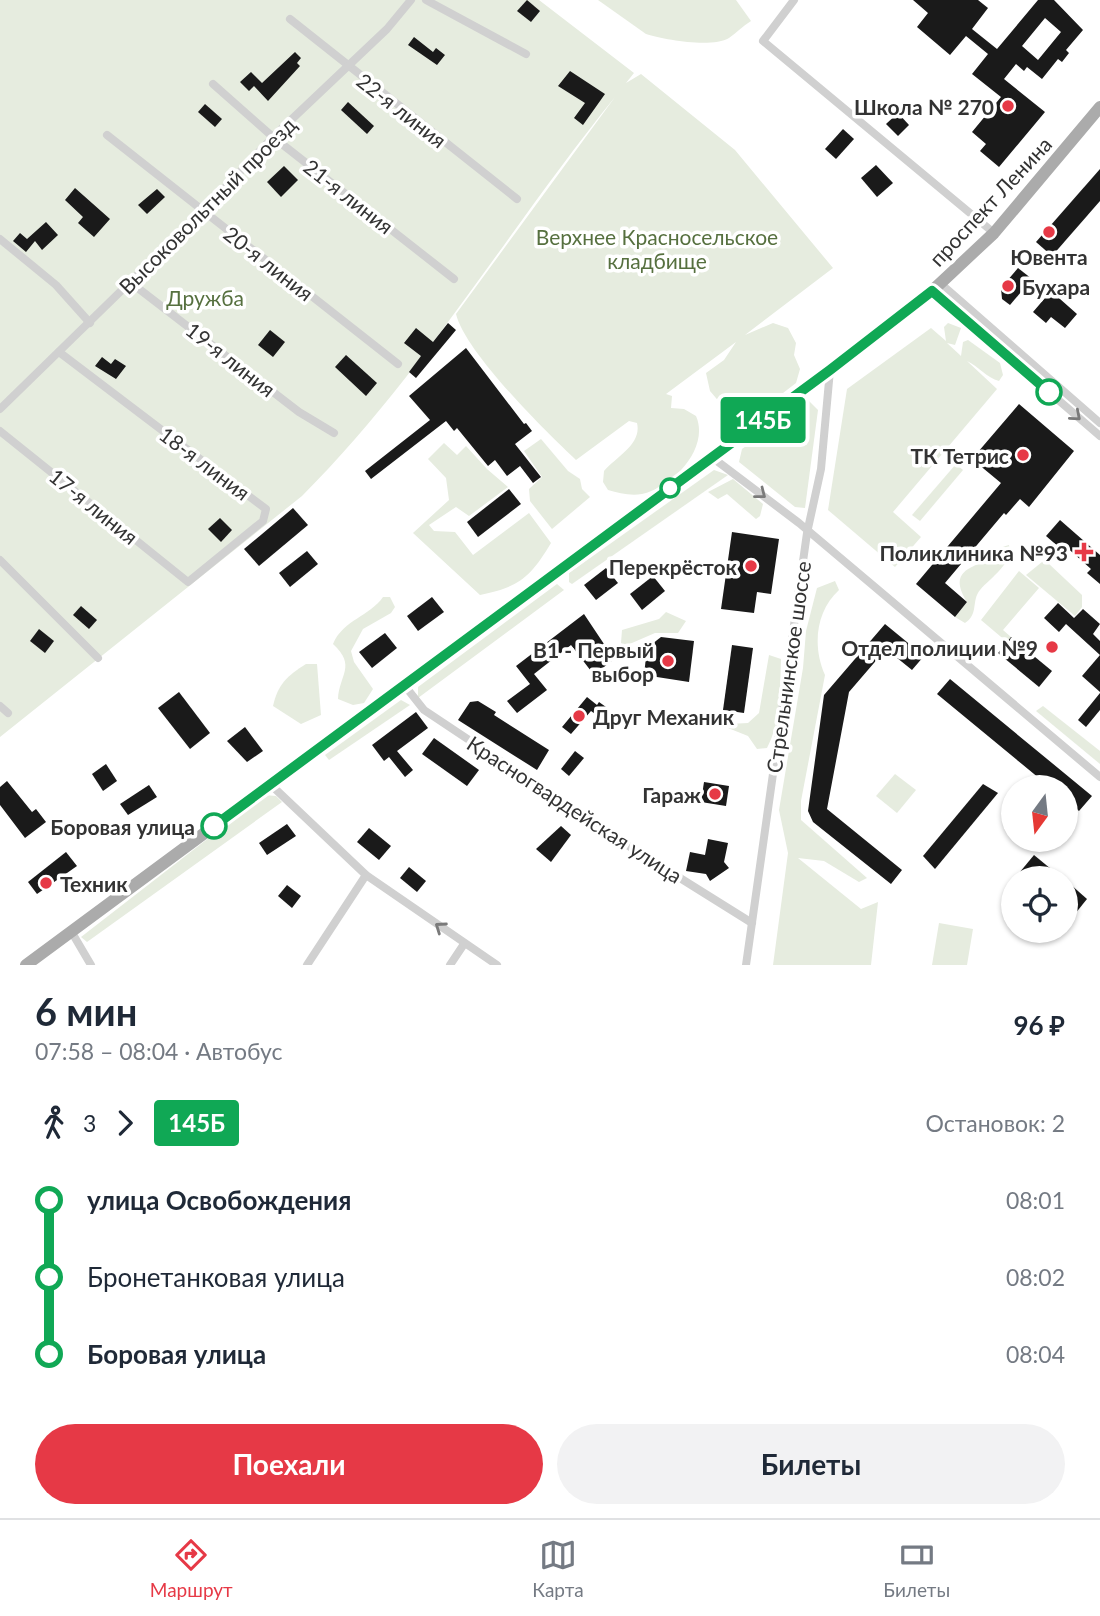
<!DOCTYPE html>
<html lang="ru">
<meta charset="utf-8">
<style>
:root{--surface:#fff;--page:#f2f2f3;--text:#1f2937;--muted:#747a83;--line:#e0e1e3;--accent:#e63946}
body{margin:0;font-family:Lato,sans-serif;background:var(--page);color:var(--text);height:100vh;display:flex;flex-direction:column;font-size:26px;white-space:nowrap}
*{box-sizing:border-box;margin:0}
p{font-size:23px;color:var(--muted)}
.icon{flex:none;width:38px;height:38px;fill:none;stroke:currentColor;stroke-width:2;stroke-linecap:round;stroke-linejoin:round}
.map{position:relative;height:965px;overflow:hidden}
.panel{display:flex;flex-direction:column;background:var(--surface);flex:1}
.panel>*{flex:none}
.badge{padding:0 14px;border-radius:5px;font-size:24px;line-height:46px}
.needle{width:46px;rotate:195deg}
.tools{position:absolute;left:1001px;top:775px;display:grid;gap:14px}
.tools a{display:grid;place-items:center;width:77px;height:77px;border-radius:50%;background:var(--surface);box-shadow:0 2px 5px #0004;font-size:35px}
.map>.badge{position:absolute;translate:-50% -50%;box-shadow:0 0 0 4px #fff}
.legs{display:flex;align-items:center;gap:10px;height:77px;padding:0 35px;font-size:23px}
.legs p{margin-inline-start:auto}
.headline{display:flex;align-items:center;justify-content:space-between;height:119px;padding:0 35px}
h1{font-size:38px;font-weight:700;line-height:52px}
.cta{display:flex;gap:14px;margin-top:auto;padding:14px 35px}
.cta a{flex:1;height:80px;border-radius:42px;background:var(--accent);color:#fff;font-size:28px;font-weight:700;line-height:80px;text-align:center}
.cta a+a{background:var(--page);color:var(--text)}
ul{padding:0 35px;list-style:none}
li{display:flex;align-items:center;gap:24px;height:77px;font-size:26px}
li i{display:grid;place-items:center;width:10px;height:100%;margin:0 9px;background:currentColor}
li i::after{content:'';width:18px;height:18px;margin:-9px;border:5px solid;border-radius:50%;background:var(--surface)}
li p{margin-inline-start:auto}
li:first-child i{background:linear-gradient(#0000 50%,currentColor 0)}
li:last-child i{background:linear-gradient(currentColor 50%,#0000 0)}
.dock{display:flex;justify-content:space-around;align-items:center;height:98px;border-top:2px solid var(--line);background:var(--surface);font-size:19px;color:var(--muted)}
.dock a{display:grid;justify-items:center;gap:4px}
.dock .active{color:var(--accent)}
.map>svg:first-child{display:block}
.green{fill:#e6ecdf}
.building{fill:#1a1a1a;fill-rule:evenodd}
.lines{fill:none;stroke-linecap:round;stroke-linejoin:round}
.minor{stroke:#d0d0d0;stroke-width:8}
.primary{stroke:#ababab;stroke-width:12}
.oneway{stroke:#7a7a7a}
.line-1-casing{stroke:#fff;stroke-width:16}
.line-1{stroke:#10a855;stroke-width:10}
.poi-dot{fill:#e63946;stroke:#fff;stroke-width:2.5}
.stop-1-dot{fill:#fff;stroke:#10a855;stroke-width:3.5}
.labels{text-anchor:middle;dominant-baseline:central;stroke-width:7;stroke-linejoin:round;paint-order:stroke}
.poi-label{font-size:21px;font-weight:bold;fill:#333;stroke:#fff;text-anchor:end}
.street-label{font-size:21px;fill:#333;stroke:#fff}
.park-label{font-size:21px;fill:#56703f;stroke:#fff}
.stop-label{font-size:21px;font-weight:bold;fill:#333;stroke:#fff;text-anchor:end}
</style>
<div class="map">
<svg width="1100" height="965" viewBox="0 0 1100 965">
<rect width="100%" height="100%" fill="#fff"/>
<g class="green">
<path d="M0 0H539L634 73 626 83 641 74 735 150 833 268 745 335 773 323 788 328 796 343 794 355 800 369 796 383 748 420 732 417 710 391 706 373 724 360 736 342 666 394 672 396 671 408 684 409 696 416C710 448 673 487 642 494 630 496 619 493 608 490L603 482 604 471C617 456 642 444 637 423L629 421 576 460C546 432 465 352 456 314L615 97C509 228 422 376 302 496L0 737Z"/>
<path d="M598 0H736L751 21C743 26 736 33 729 38 712 48 665 40 646 34Z"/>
<path d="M948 323 961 328 955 345 947 343 961 356 963 342 968 340 1000 363 1003 375 999 381C987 378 978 366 967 361L997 389 893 512 921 537 895 567 828 510 847 389 931 328 946 341 944 327Z"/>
<path d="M808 400 818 410 805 508 795 507 739 462 742 449Z"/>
<path d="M541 439 568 471 580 479 582 489 590 497 552 529 530 501 529 489 542 477 524 451Z"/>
<path d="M444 443 457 455 466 446 487 469 508 487 469 516 456 507 429 525 434 531 455 532 473 555 529 513 551 543C530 578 519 587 480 595L413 533 449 500 446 478 428 459Z"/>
<path d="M956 464 963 470 920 521 912 515Z"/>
<path d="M714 470 728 475 572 584 569 582V573Z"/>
<path d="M733 479 763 504 760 516 756 519 727 494 718 499 708 492Z"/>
<path d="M1009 545C1013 564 991 577 980 590 971 601 979 614 965 623L955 617 967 602C948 571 970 568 993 558L999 548Z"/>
<path d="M1042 562 1048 563 1082 595V607L1075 616 1026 575Z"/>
<path d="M1019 571 1039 588 1003 630 1011 637 1007 642 981 620Z"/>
<path d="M835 581 839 590C816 611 812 646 825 675L801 801V820L867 878 859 882 824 861 798 858 861 909 878 902 871 965H773L788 853 779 810 803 668 806 631 817 588Z"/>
<path d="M557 584 564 590 418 698V687Z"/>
<path d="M383 597H390L395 607 391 613 363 629 351 651 354 662 373 689 364 703 353 705 338 699C339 675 357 666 333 644 343 620 370 616 383 597Z"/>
<path d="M666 612 686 621 678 633H655L625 646 621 643 622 630 659 619Z"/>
<path d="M769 655 781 659C780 688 781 722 767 748L757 749 748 736 728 728 729 724 748 723 759 713Z"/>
<path d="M306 664H317L321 715 301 724 273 706C278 684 287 676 306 664Z"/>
<path d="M401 700 410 705 329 760 325 755Z"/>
<path d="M1043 706 1100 751V764L1036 711Z"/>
<path d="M895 774 916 790 897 813 876 796Z"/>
<path d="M264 795 276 796 282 802 87 942 81 937Z"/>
<path d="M939 923 973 929 967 965H932Z"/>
</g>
<g class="building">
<path d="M527 0 540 11 531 22 517 11Z"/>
<path d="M913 0H978L988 8 972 29 997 49 1038 0H1054L1083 30 1066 50 1069 53 1062 62 1058 59 1042 79 1027 67 1024 71 1016 64 1004 79 1045 112 999 167 980 151 986 144 972 132 1001 97 972 74 988 54 966 36 950 55 917 27 928 13ZM1045 18 1061 32 1038 60 1022 46Z"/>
<path d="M414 37 433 52 436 48 445 55 437 65 408 45Z"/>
<path d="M295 52 301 58 297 63 300 66 268 101 254 86 249 91 240 82 251 72 262 83Z"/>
<path d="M570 71 605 94 583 125 574 118 585 103 558 86Z"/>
<path d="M348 102 374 126 367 134 341 110Z"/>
<path d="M205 104 222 119 215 127 198 112Z"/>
<path d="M898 113 909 125 898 136 886 124Z"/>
<path d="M843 129 854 139 836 159 825 149Z"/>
<path d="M876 165 893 183 877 197 861 178Z"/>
<path d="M284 166 298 180 281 197 267 182Z"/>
<path d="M1100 169V201L1052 256 1036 242Z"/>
<path d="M75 188 110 219 94 237 78 223 83 217 65 200Z"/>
<path d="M157 189 165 197 147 214 138 205Z"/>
<path d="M46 222 58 235 42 250 35 241 26 252 13 241 20 233 27 239Z"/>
<path d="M1018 268 1032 279 1010 305 1002 299 1001 288Z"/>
<path d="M1051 291 1077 314 1065 328 1051 317 1046 323 1033 312Z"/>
<path d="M448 323 456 330 416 378 409 372 421 356 404 343 416 328 433 342Z"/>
<path d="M270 330 285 342 273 357 258 345Z"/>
<path d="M466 348 524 424 526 423 532 431 515 444 541 477 533 483 520 466 507 476 495 460 488 466 457 428 454 431 446 421 371 479 365 471 430 420 409 396Z"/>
<path d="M346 355 377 383 366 396 335 367Z"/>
<path d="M102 357 111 364 115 359 126 366 116 379 95 366Z"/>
<path d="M1019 404 1074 451 1029 507 1020 499 1006 515 1004 513 945 583 967 602 955 617 916 584 1001 483 972 459Z"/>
<path d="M509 489 521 504 478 537 467 522Z"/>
<path d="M293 508 308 525 259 566 244 549Z"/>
<path d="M220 518 232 530 221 542 208 529Z"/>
<path d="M1060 520 1100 555V584L1087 573 1091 569 1063 544 1060 548 1046 536Z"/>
<path d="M732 532 779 539 771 594 757 592 754 613 721 609Z"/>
<path d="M307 551 318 564 290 587 279 573Z"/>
<path d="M606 568 618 583 596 600 584 585Z"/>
<path d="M653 576 665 591 642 610 630 594Z"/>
<path d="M432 597 444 612 418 631 407 616Z"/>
<path d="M1058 603 1074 618 1083 609 1100 624 1093 634 1100 641V655L1066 624 1059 632 1044 618Z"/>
<path d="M81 606 97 620 89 629 73 615Z"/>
<path d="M584 614 614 659 594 675 571 645 534 674 547 690 517 713 507 701 530 684 516 666Z"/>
<path d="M885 624 924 656 912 670 886 649 849 692 827 809 902 870 891 884 813 822 808 811 824 695Z"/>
<path d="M39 629 54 641 45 653 30 641Z"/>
<path d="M385 633 397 648 372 668 359 652Z"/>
<path d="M661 637 694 641 689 682 644 675 647 648Z"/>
<path d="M1011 637 1052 671 1039 687 998 653Z"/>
<path d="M732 645 753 648 744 713 723 710Z"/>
<path d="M1100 655V692L1082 676Z"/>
<path d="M950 679 1092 796 1079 811 1066 800V788H1051L937 694Z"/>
<path d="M179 692 210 733 190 749 158 708Z"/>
<path d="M1100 693V710L1086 727 1078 720Z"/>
<path d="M587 697 597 705 599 702 606 707 603 711 610 717 606 722 591 711 571 734 562 727Z"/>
<path d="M478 701 496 712 494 715 549 750 537 770 458 720 470 702Z"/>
<path d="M416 712 428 728 397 751 413 770 405 777 389 757 384 761 372 745Z"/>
<path d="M245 727 263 751 247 762 227 741Z"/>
<path d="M434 738 479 770 467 786 422 754Z"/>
<path d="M575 751 584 758 569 776 561 769Z"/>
<path d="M106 764 117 781 103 791 92 774Z"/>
<path d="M7 781 32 812 36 809 46 822 25 838 0 805V787Z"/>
<path d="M704 782 729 786 726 806 701 802Z"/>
<path d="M983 784 998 793 935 869 923 856Z"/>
<path d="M149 785 157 797 128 815 120 804Z"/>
<path d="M287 824 296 836 267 855 259 843Z"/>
<path d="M561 826 571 835 551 862 536 849Z"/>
<path d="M369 828 391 846 379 860 357 842Z"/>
<path d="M708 839 728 843 724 862 729 868 710 881 706 874 686 871 690 852 705 855Z"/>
<path d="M66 852 77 866 37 894 28 882Z"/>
<path d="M1034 855 1051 869 1043 878H1015Z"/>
<path d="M409 867 426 881 417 892 400 878Z"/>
<path d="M1070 884 1087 899 1066 925V890Z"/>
<path d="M287 885 301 896 292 908 278 896Z"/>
</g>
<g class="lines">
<g class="minor">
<path d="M426 0 526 54"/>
<path d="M794 0 763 41 994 233"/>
<path d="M290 19 517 199"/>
<path d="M213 84 273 137 454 279"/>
<path d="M107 135 398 364"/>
<path d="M0 239 56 285 90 323"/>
<path d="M130 282 299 412 334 433"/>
<path d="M941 284 1100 423"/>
<path d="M932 291 1100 436"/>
<path d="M0 409 203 211 273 137 387 29 411 0"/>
<path d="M0 431 188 582 263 521 266 509 59 352"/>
<path d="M713 458 799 523 1100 777"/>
<path d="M0 560 98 658"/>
<path d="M405 686 424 710 624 843 752 923"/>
<path d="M0 706 8 713"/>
<path d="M270 784 366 875 497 965"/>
<path d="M71 931 91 965"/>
<path d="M307 965 366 875"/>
<path d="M450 965 464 944"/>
<path d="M746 965 807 533 821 469 830 370"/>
</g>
<path class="primary" d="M26 965 762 421 932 291 994 233 1100 107"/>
</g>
<defs><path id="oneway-chevron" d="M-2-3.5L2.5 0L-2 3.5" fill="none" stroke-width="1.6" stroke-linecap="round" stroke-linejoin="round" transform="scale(1.75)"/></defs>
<g class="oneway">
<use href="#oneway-chevron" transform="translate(1076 416) rotate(41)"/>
<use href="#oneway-chevron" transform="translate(761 494) rotate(38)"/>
<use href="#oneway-chevron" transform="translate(440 927) rotate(-145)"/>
</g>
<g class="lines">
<defs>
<path id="line-1" d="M214 826 830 370 932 291 1049 392"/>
</defs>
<use href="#line-1" class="line-1-casing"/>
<use href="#line-1" class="line-1"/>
</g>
<g class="poi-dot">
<circle cx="1008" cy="106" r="7"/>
<circle cx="1049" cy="232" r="7"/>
<circle cx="1008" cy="286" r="7"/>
<circle cx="1023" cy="455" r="7"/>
<path d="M1080.5 541.5h7v7h7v7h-7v7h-7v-7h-7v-7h7z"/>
<circle cx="751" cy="566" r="7"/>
<circle cx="1052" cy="647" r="7"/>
<circle cx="668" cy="661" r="7"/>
<circle cx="579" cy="716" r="7"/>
<circle cx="715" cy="794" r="7"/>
<circle cx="46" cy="883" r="7"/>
</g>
<g class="stop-1-dot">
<circle cx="1049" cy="392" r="12"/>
<circle cx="670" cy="488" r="9"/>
<circle cx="214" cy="826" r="12"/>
</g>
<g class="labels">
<g class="poi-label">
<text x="994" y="106">Школа № 270</text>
<text x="1049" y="256" text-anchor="middle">Ювента</text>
<text x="1022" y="286" text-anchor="start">Бухара</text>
<text x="1009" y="455">ТК Тетрис</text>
<text x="1068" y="552">Поликлиника №93</text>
<text x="737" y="566">Перекрёсток</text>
<text x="1038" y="647">Отдел полиции №9</text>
<text x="654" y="649">В1 - Первый<tspan x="654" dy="24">выбор</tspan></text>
<text x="593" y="716" text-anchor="start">Друг Механик</text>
<text x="701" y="794">Гараж</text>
<text x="60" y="883" text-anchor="start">Техник</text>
</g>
<g class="street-label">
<text transform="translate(402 110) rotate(38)">22-я линия</text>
<text transform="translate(349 196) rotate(38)">21-я линия</text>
<text transform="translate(990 201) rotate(-47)">проспект Ленина</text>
<text transform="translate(207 205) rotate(-45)">Высоковольтный проезд</text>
<text transform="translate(269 263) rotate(38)">20-я линия</text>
<text transform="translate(231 359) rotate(38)">19-я линия</text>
<text transform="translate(205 463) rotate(37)">18-я линия</text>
<text transform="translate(94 506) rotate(39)">17-я линия</text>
<text transform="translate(788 667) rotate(-82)">Стрельнинское шоссе</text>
<text transform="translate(575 809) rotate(33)">Красногвардейская улица</text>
</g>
<g class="park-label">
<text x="657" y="236">Верхнее Красносельское<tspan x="657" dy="24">кладбище</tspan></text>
<text x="205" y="297">Дружба</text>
</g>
<g class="stop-label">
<text x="195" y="826">Боровая улица</text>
</g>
</g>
</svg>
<div class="tools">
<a><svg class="needle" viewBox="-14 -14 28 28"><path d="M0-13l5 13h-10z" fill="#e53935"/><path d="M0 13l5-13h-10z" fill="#747a83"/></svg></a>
<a><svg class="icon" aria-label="locate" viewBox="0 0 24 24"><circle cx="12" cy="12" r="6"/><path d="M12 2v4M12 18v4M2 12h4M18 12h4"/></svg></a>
</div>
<b class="badge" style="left:763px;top:420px;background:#10a855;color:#fff">145Б</b>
</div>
<section class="panel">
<div class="headline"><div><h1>6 мин</h1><p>07:58 – 08:04 · Автобус</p></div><b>96 ₽</b></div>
<div class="legs"><svg class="icon" aria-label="walk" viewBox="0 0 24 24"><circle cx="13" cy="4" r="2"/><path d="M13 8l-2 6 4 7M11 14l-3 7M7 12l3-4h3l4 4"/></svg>3<svg class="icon" aria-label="forward" viewBox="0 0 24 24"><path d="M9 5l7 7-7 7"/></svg><b class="badge" style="background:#10a855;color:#fff">145Б</b><p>Остановок: 2</p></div>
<ul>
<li><i style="color:#10a855"></i><b>улица Освобождения</b><p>08:01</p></li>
<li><i style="color:#10a855"></i><span>Бронетанковая улица</span><p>08:02</p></li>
<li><i style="color:#10a855"></i><b>Боровая улица</b><p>08:04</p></li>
</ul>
<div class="cta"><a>Поехали</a><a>Билеты</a></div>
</section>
<nav class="dock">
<a class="active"><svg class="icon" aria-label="directions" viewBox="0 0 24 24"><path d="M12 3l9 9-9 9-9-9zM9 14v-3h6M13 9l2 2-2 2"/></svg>Маршрут</a>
<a><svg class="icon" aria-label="map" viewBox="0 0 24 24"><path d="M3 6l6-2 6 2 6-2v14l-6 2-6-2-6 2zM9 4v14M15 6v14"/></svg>Карта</a>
<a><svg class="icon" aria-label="tickets" viewBox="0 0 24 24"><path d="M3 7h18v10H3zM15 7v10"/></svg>Билеты</a>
</nav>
